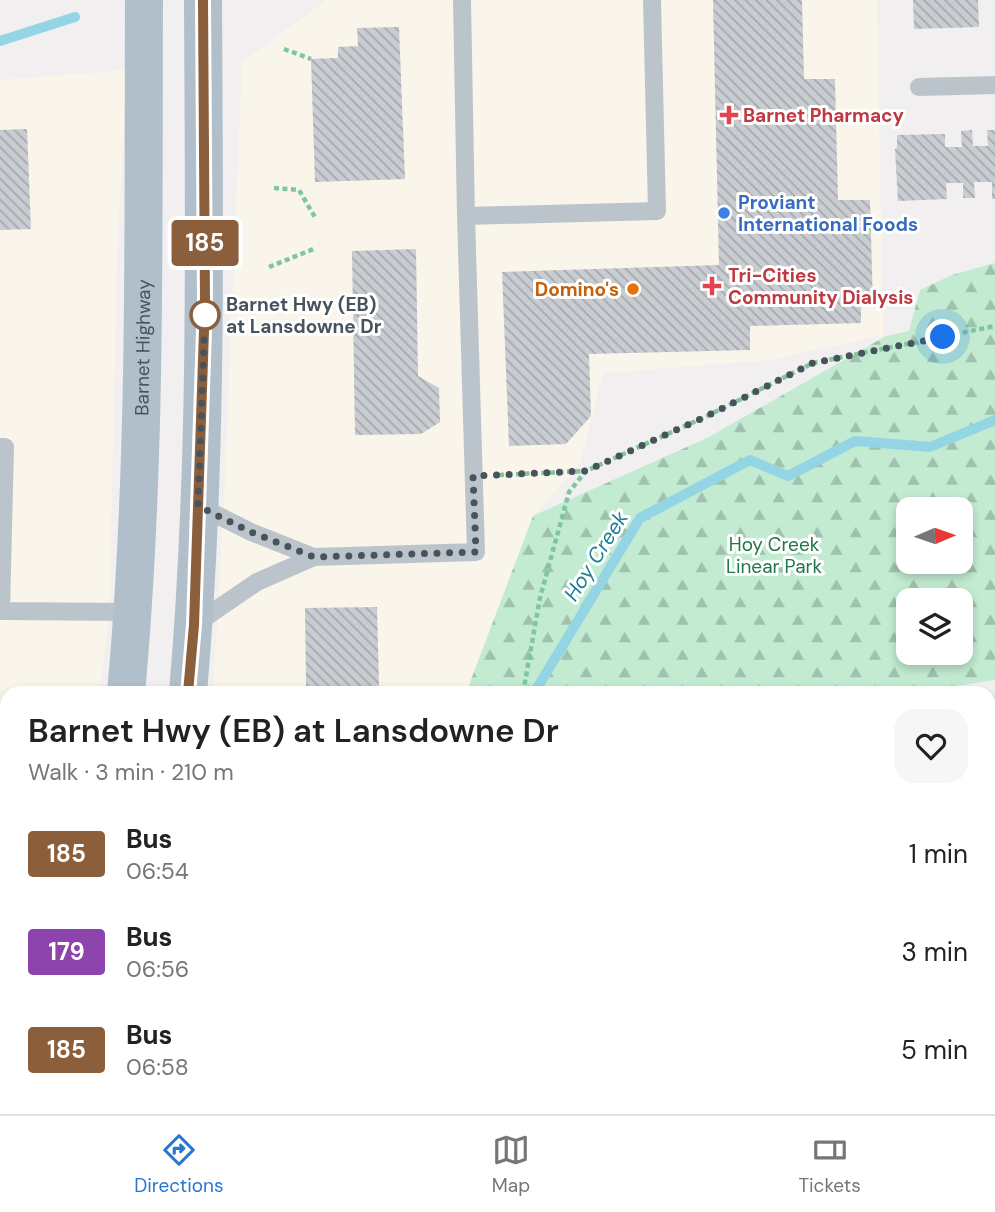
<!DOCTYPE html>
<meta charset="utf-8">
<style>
:root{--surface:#fff;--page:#f6f6f6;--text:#222;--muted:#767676;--line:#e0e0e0;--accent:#2976d1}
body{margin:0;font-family:"DM Sans",sans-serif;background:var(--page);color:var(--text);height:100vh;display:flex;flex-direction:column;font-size:26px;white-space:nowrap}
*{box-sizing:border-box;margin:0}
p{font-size:23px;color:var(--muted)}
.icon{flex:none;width:38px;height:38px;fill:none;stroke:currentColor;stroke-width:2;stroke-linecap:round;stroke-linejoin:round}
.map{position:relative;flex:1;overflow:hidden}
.details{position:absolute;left:0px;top:686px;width:996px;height:429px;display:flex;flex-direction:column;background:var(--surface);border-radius:21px 21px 0 0;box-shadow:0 4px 10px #0003}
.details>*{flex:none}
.badge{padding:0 14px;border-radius:5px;font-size:24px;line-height:46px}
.needle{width:46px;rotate:88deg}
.fabs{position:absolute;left:896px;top:497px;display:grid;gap:14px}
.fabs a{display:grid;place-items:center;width:77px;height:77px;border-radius:14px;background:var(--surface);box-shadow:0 4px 10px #0003;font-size:35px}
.you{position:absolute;width:35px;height:35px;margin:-18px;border:5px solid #fff;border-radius:50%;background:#1a73e8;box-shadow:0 0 0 10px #1a73e833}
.map>.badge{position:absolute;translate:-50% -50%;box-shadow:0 0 0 4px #fff}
.round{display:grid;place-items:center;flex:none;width:74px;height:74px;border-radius:21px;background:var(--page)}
.head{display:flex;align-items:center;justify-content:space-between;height:119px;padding:0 28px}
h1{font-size:33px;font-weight:600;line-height:52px}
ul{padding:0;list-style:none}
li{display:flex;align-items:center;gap:21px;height:98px;padding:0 28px}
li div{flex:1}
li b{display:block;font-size:26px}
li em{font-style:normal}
li .badge{min-width:77px;font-weight:700;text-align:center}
.tab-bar{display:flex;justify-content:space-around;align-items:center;height:98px;border-top:2px solid var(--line);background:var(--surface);font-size:19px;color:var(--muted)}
.tab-bar a{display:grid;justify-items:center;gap:4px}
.tab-bar .on{color:var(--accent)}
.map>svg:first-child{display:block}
.commercial{fill:#faf5ea}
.forest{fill:url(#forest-firs);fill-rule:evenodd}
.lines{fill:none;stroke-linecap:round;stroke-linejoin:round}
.stream{stroke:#93d5e4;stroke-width:10}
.building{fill:url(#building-back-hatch)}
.path{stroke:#7dc6a0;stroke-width:4.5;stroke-dasharray:5 3.5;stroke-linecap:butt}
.service{stroke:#bcc4cb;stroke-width:18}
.primary{stroke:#b1bfcb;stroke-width:38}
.line-casing{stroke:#fff;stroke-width:16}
.line{stroke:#8b5e3c;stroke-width:10}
.walk{stroke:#49535b;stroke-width:7;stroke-dasharray:0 12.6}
.health-dot{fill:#e0444e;stroke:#fff;stroke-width:2.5}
.shop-dot{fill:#3f7fe0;stroke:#fff;stroke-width:2.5}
.food-dot{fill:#e8710a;stroke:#fff;stroke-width:2.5}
.stop-dot{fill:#fff;stroke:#8b5e3c;stroke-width:3.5}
.labels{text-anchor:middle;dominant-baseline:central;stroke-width:6;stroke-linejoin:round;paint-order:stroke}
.health-label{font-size:19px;font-weight:bold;fill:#be3a42;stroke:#fff;text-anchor:start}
.shop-label{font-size:19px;font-weight:bold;fill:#366cbe;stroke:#fff;text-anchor:start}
.food-label{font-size:19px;font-weight:bold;fill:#c56008;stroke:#fff;text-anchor:end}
.stop-label{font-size:19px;font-weight:bold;fill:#49535b;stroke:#fff;text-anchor:start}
.street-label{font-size:19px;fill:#49535b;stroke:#fff}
.park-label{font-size:19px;fill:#1f7649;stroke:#fff}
.water-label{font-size:21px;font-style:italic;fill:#197f97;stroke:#fff}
</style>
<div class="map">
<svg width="995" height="1114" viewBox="0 0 995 1114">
<defs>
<pattern id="forest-firs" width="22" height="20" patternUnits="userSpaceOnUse" patternTransform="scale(1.75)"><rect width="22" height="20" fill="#c2ebd1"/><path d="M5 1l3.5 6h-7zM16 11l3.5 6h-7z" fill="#a0c1ad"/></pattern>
<pattern id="building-back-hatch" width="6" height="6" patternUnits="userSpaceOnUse" patternTransform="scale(1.75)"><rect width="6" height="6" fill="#c9ccd1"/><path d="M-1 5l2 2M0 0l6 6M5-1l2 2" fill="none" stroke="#a5a8ad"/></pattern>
</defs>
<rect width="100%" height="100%" fill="#f1efef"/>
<g class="commercial">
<path d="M327 0H877L883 335 770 360 603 373 580 464 533 516 466 693H213L224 502 242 62Z"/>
<path d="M127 70 117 256 109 623 99 693H7V1108H36L35 1114H0V80Z"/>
</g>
<g class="forest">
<path d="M995 263V680L917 692 767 688 766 693H466L533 516 709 437 886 336 909 331 920 290 952 275ZM908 509H961V562H908ZM908 600H961V653H908Z"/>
<path d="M186 1108H846L855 1114H186Z"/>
</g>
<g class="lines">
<g class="stream">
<path d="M0 41 75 17"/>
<path d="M534 693 640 518 750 460 788 476 855 441 930 447 995 420"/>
<path d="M0 1111 7 1108"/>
</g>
</g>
<g class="building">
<path d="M713 0H802L804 79H835L838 200H870L873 305H861V323L750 326V350L589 354 591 416 566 444 509 446 502 272 719 265Z"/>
<path d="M913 0H978L979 27 914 29Z"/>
<path d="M399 27 405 179 315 182 311 59 338 58V47L358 46 357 28Z"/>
<path d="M27 129 31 229 0 230V130Z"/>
<path d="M972 130 973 146H988L987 130H995V199H992V182H974L975 198H963V183H946L947 199 898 201 895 149 897 148V135L945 134V147H962L961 131Z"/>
<path d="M416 249 418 376 439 388 440 422 421 434 355 435 352 251Z"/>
<path d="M377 607 379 686 306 687 305 608Z"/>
<path d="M0 714 4 715 2 747H0Z"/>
<path d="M0 990H7L3 1053H0Z"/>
</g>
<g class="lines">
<g class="path">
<path d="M284 49 311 59"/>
<path d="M274 188 299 190 316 219"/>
<path d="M269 267 316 248"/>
<path d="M499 475 585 471"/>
<path d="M523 693 540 598 569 492 586 471 707 416 813 363 995 326"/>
<path d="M989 708 995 704"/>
<path d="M989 751 995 765"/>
</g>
<g class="service">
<path d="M462 0 466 216"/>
<path d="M919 87 995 85"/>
<path d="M0 447H5L1 611 134 612"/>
<path d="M199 506 251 532 314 557"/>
<path d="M194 625 257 582 314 557 476 552 466 216 657 211 652 0"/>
<path d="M0 879 7 880"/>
<path d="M949 1108V1114"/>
</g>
<g class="primary">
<path id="s1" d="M126 693C147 463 143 231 144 0"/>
<path d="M188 693C208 462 204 231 203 0"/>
<path d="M81 1114 82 1108"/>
<path d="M151 1114 152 1108"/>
</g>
</g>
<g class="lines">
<defs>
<path id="line" d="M188 693 194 625 205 301 203 0"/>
</defs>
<use href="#line" class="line-casing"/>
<use href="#line" class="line"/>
<path class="walk" d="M205 315 198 506 251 532 314 557 476 552 473 476 586 471 707 416 813 363 943 337"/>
</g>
<g class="health-dot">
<path d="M725.5 104.5h7v7h7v7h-7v7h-7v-7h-7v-7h7z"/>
<path d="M708.5 275.5h7v7h7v7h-7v7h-7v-7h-7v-7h7z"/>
</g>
<circle class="shop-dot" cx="724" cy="213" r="7"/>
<circle class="food-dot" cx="633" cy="289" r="7"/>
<circle class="stop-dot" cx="205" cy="315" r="14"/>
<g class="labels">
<g class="health-label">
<text x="743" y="115">Barnet Pharmacy</text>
<text x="728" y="275">Tri-Cities<tspan x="728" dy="22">Community Dialysis</tspan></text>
</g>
<g class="shop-label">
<text x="738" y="202">Proviant<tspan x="738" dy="22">International Foods</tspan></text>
</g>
<g class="food-label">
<text x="619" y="289">Domino's</text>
</g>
<g class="stop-label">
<text x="226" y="304">Barnet Hwy (EB)<tspan x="226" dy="22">at Lansdowne Dr</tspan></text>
</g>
<g class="street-label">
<text stroke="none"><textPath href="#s1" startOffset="346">Barnet Highway</textPath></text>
</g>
<g class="park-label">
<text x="774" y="544">Hoy Creek<tspan x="774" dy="22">Linear Park</tspan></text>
</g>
<g class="water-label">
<text transform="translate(596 556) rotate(-58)">Hoy Creek</text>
</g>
</g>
</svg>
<div class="fabs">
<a><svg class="needle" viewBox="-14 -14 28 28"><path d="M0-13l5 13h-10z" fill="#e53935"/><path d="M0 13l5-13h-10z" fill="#767676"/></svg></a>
<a><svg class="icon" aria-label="layers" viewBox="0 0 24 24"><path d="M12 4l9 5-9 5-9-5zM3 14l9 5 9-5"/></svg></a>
</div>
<div class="you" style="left:943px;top:337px"></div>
<b class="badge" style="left:205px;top:243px;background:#8b5e3c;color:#fff">185</b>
<section class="details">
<div class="head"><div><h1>Barnet Hwy (EB) at Lansdowne Dr</h1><p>Walk · 3 min · 210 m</p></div><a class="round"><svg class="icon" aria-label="heart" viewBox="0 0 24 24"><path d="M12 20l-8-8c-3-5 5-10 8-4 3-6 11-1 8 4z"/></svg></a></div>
<ul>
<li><span class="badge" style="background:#8b5e3c;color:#fff">185</span><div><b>Bus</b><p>06:54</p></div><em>1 min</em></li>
<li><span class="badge" style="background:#8e44ad;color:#fff">179</span><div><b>Bus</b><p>06:56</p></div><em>3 min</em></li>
<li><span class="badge" style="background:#8b5e3c;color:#fff">185</span><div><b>Bus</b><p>06:58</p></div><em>5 min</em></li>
</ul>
</section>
</div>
<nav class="tab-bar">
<a class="on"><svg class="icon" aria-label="directions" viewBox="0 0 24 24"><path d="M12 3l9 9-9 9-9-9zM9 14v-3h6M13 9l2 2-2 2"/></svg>Directions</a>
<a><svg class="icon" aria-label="map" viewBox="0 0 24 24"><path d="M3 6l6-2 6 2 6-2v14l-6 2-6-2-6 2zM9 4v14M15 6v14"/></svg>Map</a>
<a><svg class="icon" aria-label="tickets" viewBox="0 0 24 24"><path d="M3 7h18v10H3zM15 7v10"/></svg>Tickets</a>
</nav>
